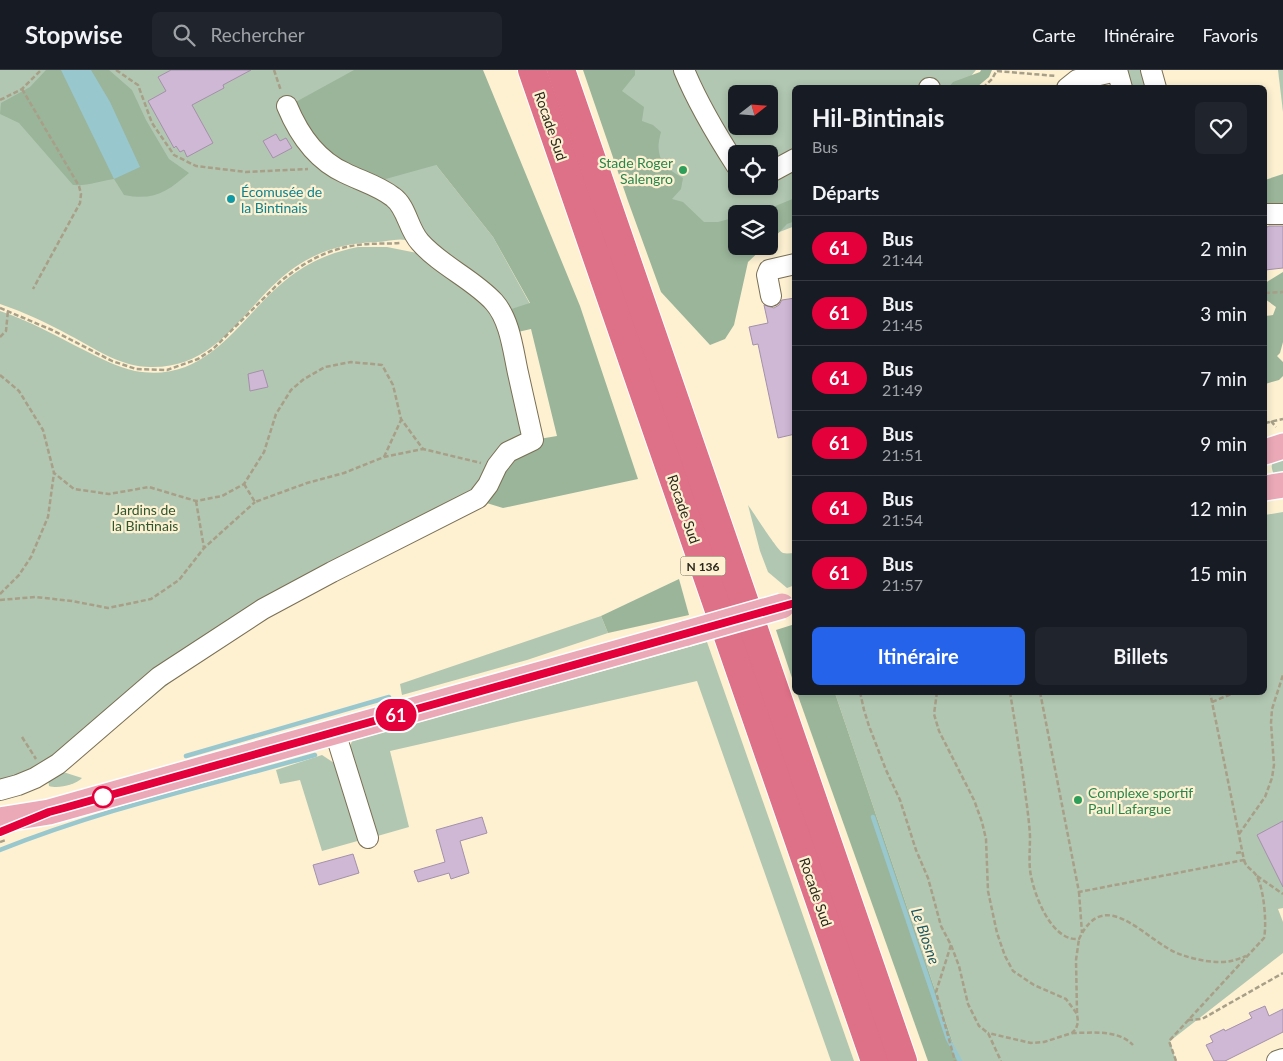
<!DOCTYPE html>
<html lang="fr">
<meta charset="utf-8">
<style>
:root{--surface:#171b24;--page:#20242c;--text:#f1f3f6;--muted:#9ea1a6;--line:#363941;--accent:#2563eb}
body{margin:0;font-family:Lato,sans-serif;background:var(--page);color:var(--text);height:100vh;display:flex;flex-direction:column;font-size:19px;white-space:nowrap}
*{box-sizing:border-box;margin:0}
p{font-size:16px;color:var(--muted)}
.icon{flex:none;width:28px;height:28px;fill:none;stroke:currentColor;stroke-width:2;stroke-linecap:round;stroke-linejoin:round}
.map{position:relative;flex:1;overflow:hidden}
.panel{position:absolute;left:792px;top:15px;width:475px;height:610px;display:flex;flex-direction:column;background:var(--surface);border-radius:8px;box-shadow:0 2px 8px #0003}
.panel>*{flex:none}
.badge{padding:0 10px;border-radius:16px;font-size:18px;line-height:32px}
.needle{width:32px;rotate:73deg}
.controls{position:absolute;left:728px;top:15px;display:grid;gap:10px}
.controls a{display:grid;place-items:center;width:50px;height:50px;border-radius:8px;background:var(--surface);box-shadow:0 2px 8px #0003;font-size:25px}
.map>.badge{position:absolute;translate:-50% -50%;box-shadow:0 0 0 2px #fff}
h2{padding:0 20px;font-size:19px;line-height:45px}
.round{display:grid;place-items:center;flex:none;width:52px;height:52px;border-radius:8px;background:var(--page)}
.overview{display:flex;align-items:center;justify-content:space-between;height:85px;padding:0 20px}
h1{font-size:24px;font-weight:700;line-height:38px}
.cta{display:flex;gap:10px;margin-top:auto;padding:10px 20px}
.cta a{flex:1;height:58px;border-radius:8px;background:var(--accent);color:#fff;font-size:20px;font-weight:700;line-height:58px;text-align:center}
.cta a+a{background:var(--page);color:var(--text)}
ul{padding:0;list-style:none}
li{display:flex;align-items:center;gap:15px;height:65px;padding:0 20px;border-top:1px solid var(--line)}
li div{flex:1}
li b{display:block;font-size:19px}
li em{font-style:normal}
li .badge{min-width:55px;font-weight:700;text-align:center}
header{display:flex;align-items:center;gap:30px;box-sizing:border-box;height:70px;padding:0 25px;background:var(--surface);border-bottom:1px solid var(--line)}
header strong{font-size:24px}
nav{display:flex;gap:28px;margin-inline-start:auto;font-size:18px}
.search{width:350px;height:45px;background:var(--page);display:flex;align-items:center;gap:12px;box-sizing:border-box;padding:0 18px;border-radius:8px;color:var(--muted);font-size:19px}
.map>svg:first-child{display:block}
.green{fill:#b1c7b1;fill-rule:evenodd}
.forest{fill:#9ab59a}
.water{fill:#99c7ce}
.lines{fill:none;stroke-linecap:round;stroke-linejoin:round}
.stream{stroke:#99c7ce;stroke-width:4.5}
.building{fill:#cfb8d6;stroke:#a490a9}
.minor-casing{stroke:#7a6f54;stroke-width:22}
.major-casing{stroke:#fff;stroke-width:28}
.highway-casing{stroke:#fff;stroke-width:30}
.path{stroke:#a89f88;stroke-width:2.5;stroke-dasharray:5 2.5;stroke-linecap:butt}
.minor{stroke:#fff;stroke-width:20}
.major{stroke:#eba9b7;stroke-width:25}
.highway{stroke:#de7087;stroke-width:28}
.major-bridge-casing{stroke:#fff;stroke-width:28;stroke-linecap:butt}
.major-bridge{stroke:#eba9b7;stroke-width:25}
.line-casing{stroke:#fff;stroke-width:11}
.line{stroke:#e4003a;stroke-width:8}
.leisure-dot{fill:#2e9e5b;stroke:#fdf1d2;stroke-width:2}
.culture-dot{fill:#0f9aa8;stroke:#fdf1d2;stroke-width:2}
.stop-dot{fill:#fff;stroke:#e4003a;stroke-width:2.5}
.labels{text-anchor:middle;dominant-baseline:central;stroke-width:4.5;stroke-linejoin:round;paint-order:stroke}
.shield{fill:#fdf1d2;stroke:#696352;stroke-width:1}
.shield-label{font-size:12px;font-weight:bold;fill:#2a261b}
.street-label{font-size:14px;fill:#2a261b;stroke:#fdf1d2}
.leisure-label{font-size:14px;fill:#27864d;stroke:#fdf1d2;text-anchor:end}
.culture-label{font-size:14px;fill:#0d838f;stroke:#fdf1d2;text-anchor:start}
.park-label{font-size:14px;fill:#2e5730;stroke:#fdf1d2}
.water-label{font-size:15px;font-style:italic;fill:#195860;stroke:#fdf1d2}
</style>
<header>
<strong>Stopwise</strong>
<div class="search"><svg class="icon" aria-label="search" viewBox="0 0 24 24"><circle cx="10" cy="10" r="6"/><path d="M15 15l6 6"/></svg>Rechercher</div>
<nav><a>Carte</a><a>Itinéraire</a><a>Favoris</a></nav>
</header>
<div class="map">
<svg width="1283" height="991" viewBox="0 0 1283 991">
<rect width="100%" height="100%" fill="#fdf1d2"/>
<g class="green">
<path d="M0 0H400L436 95 493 167 530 234 505 241C479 222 453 204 428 185 422 181 413 171 406 170 397 168 385 172 376 172 345 173 317 181 291 200 244 235 220 297 153 297 122 298 96 279 69 265 47 253 24 242 0 234Z"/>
<path d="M594 0H976L962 17 795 18V156L769 166V144H736V176L669 205ZM736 24H769V56H736ZM736 84H769V116H736Z"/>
<path d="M1123 0H1145L1150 17H1128Z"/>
<path d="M1278 0H1283V42Z"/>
<path d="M358 177H387L422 184 491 233 529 370 493 417 232 562 73 692 0 726V241C30 251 58 267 86 281 102 289 117 297 135 301 213 315 242 240 295 203 315 189 334 182 358 177Z"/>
<path d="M1283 384V409L1275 407C1269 394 1271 392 1283 384Z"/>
<path d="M748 435C754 443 777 480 783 483 787 484 791 483 795 483V515L787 518 768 502 760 481Z"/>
<path d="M1283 442V838L1278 839 1283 852V883L1170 971 1176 991H959L835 623 1265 622V445Z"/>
<path d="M601 546 608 563 527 590 402 625 400 614Z"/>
<path d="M707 572 854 991H831L697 611 390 681 409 757 374 767 349 679 352 671Z"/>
<path d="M322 685 334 693 361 770 322 781 300 710 280 714 276 700Z"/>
<path d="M60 701 82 708C75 715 58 719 49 716L48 709Z"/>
</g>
<g class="forest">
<path d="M46 0H109L132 20 146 50 169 89 189 103C167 122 154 131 124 125L114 109C100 111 88 116 73 115L19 53 0 44 1 33 30 17Z"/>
<path d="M354 0H483L580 236 638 409 503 438 480 431 501 402 533 370 557 366 531 259 509 264 505 241 530 233 493 167 436 95 382 110 322 85 292 34Z"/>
<path d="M583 0H635V5L622 21 644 37 642 51 653 55 661 62C654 86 662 97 683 108L681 119 672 129 683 132 704 152H718L736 147V176H765L748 192 734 255 725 269 710 275 661 222 628 131Z"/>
<path d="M981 0H992L989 7 977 17H949L953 12 980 2Z"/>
<path d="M1283 104V138H1265V110Z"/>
<path d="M795 128V151L787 154 769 173V144H756Z"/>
<path d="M1283 202V272L1280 283 1277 286 1283 292V306L1279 310 1265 314V246L1273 245 1276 237 1265 229V213Z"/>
<path d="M679 509 689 545 608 563 601 546Z"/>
<path d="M795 554V617L776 560Z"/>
<path d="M797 623H835L959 991H928Z"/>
</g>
<path class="water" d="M61 0H91L110 32 140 97 114 109Z"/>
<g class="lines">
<g class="stream">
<path d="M186 686 389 627"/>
<path d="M873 747 948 969 960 991"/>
<path d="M0 780C102 739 210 715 315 685"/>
</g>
</g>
<g class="building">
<path d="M171 0H251L223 15 224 18 192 35 213 73 187 87 184 80 180 82 176 76 174 78 148 31 166 21 158 7Z"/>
<path d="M276 64 280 71 286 68 292 78 273 88 263 71Z"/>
<path d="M1269 156H1283V198L1265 200V158Z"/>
<path d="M795 228V364L778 368 758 274 753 275 749 257 768 253 764 235 774 238 779 235 782 230Z"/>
<path d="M263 300 268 317 250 321 248 304Z"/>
<path d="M482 747 487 763 460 771 469 803 451 809 449 803 418 812 414 801 445 792 436 760Z"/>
<path d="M1283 751V817L1257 765Z"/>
<path d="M353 784 359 803 319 815 313 795Z"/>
<path d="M1265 936 1269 946 1283 939V962L1225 991H1214L1206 975 1213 972 1210 966 1224 959 1225 961 1252 948 1249 943Z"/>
</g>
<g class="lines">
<defs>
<g id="minor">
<path d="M684 0C698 34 716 64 736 95"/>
<path d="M1117 0 1122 18"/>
<path d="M1151 0 1156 18"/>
<path d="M929 18H930"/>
<path d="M1067 18 1077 10 1117 1"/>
<path d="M769 103 795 89"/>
<path d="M1265 144H1283"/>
<path d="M771 226 767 205 769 200 795 194"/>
<path d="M335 662 368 768"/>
<path d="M0 720 18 715 35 708 58 694 159 607 263 539 332 502 478 428 488 415 497 396 508 382 533 370C528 348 523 325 518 303 513 280 510 250 494 232 473 209 441 196 420 172 408 159 407 137 393 127 379 116 361 111 345 103 316 90 299 65 287 36"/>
<path d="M1277 991 1283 989"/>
</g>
<g id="major">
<path d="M1265 382 1283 376"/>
<path d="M1265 418 1283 415"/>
<path d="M0 750 49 742 687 563"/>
</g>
<g id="highway">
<path d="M532 0 875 991"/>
<path d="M561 0 903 991"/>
</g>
</defs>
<use href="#minor" class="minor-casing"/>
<use href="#major" class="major-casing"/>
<use href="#highway" class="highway-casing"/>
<g class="path">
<path d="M116 0 138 15 152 53 174 85 196 96 246 102 308 99"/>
<path d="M274 0 281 21"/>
<path d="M997 1 1056 6"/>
<path d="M983 18 992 9 997 0"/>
<path d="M22 19 79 116 81 124 80 133 33 219"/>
<path d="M0 30 22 19 41 0"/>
<path d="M1265 223 1283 222"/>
<path d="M0 238 52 260 112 291 136 299 167 300 198 289 213 279 281 211C304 192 328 179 357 175 371 173 386 174 400 173"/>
<path d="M0 267 6 261 8 240"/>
<path d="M0 305 19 321 43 360 54 403 74 419 109 424 149 417 196 431 222 426 244 414 264 382 276 344 291 320 304 309 325 297 351 292 382 295 393 315 401 349 423 379 481 393"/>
<path d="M1271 351 1276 357"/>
<path d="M1265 353 1283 349"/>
<path d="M384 387 401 350"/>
<path d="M244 414 255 432 307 413 344 403 384 387 423 379"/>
<path d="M196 431 204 478"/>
<path d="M0 524 19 505 31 487 48 447 54 403"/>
<path d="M0 530 35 527 72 531 108 538 151 529 179 510 204 478 255 432"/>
<path d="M860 622 864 640 869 656 886 700 900 730 916 780 928 808 941 856 951 875 959 896 968 934 979 956 988 963 1001 991"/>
<path d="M937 622 934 644 939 661 974 730 982 752 986 769 988 821 997 863 1005 886 1013 901 1034 915 1066 929 1077 944 1078 952 1076 959 1072 963 1044 972 1031 973 988 963"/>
<path d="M1010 622C1015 653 1020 683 1024 713 1026 730 1029 748 1030 766 1030 778 1029 789 1030 800 1033 823 1051 872 1079 869 1106 812 1147 874 1182 885 1196 890 1217 894 1231 891 1236 890 1241 888 1246 886"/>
<path d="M1040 622 1079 822 1244 790 1210 622"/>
<path d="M1212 632 1236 622"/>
<path d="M22 667 36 689"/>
<path d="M1239 764 1265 727 1272 708 1274 695 1271 653 1272 639 1283 605"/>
<path d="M0 772 6 770"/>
<path d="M1236 783 1242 782"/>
<path d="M1257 806 1283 824"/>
<path d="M1079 822 1082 863"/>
<path d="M951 875 936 922 955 991"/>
<path d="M1077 943 1076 890 1079 869"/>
<path d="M1188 950 1202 949 1283 903"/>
<path d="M1072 963C1091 963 1118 959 1133 975"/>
<path d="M1176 991 1169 971 1264 868C1267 854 1264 817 1256 805 1252 799 1246 798 1244 790"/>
</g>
<use href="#minor" class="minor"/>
<use href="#major" class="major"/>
<use href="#highway" class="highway"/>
<defs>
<path id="major-bridge" d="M687 563 782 536"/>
</defs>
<use href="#major-bridge" class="major-bridge-casing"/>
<use href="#major-bridge" class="major-bridge"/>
</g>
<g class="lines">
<defs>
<path id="line" d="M0 762 49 742 64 738 795 533"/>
</defs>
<use href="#line" class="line-casing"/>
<use href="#line" class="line"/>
</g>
<g class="leisure-dot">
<circle cx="683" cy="100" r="5"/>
<circle cx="1078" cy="730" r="5"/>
</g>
<circle class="culture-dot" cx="231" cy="129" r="5"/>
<circle class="stop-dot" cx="103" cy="727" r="10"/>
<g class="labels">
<rect class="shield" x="680.5" y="486.5" width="45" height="19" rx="4"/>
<g class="shield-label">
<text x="703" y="496">N 136</text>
</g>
<g class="street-label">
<text transform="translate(551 56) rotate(71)">Rocade Sud</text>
<text transform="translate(684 439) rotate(71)">Rocade Sud</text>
<text transform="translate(816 822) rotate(71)">Rocade Sud</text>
</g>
<g class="leisure-label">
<text x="673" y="92">Stade Roger<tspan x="673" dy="16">Salengro</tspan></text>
<text x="1088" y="722" text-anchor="start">Complexe sportif<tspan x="1088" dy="16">Paul Lafargue</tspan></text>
</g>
<g class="culture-label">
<text x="241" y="121">Écomusée de<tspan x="241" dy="16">la Bintinais</tspan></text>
</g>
<g class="park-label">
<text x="145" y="439">Jardins de<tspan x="145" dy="16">la Bintinais</tspan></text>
</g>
<g class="water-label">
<text transform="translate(926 866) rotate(71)">Le Blosne</text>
</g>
</g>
</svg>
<div class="controls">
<a><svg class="needle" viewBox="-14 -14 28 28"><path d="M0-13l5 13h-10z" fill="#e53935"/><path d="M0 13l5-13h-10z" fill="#9ea1a6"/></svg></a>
<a><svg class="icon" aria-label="locate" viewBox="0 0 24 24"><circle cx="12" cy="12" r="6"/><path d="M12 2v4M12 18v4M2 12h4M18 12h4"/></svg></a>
<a><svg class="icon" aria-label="layers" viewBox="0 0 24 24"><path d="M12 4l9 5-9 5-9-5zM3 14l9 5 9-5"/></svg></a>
</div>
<b class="badge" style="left:396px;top:645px;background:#e4003a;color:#fff">61</b>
<section class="panel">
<div class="overview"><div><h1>Hil-Bintinais</h1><p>Bus</p></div><a class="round"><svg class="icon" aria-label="heart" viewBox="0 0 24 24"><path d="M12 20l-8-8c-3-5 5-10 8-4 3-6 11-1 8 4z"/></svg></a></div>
<h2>Départs</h2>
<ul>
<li><span class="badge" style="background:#e4003a;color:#fff">61</span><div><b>Bus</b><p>21:44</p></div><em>2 min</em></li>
<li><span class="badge" style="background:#e4003a;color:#fff">61</span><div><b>Bus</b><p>21:45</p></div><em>3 min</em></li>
<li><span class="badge" style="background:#e4003a;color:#fff">61</span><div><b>Bus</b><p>21:49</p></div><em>7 min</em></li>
<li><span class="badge" style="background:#e4003a;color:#fff">61</span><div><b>Bus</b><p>21:51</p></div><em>9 min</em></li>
<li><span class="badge" style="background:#e4003a;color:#fff">61</span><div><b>Bus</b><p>21:54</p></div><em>12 min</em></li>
<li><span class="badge" style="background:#e4003a;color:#fff">61</span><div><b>Bus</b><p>21:57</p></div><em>15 min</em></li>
</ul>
<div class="cta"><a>Itinéraire</a><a>Billets</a></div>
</section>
</div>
